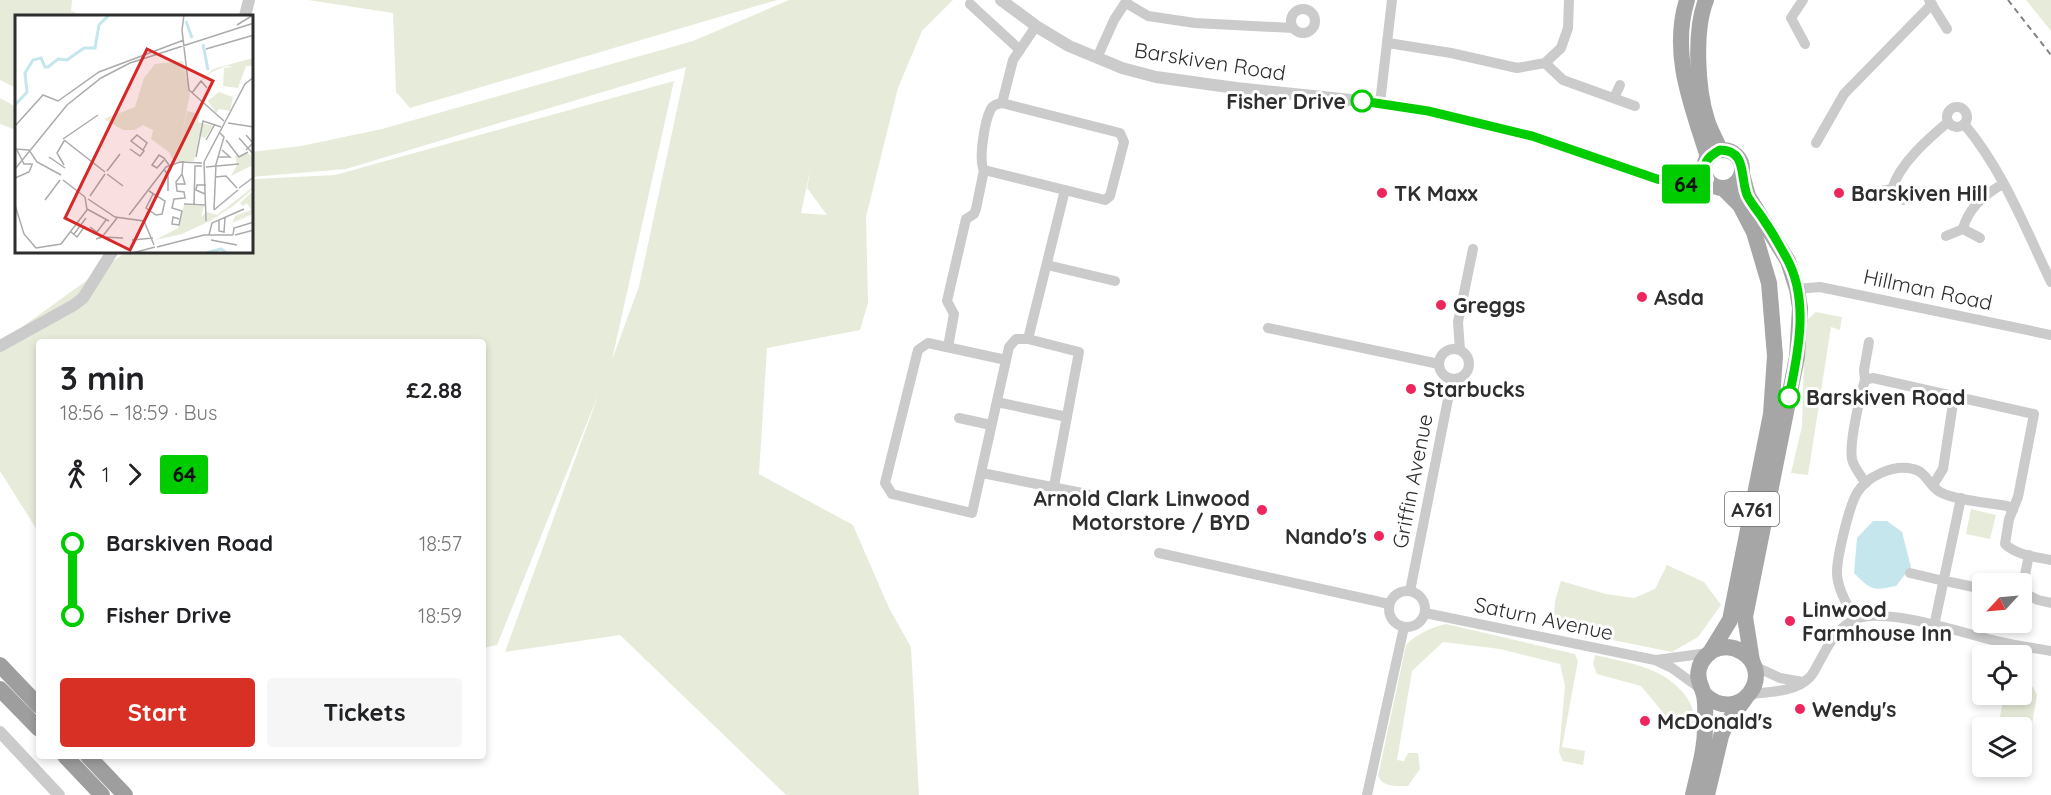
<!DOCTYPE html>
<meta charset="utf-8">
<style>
:root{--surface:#fff;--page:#f6f6f6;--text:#202124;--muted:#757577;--accent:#d93025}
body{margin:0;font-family:Quicksand,sans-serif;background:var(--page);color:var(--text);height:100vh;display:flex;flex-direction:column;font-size:22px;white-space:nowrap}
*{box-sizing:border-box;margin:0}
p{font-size:20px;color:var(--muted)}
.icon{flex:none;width:33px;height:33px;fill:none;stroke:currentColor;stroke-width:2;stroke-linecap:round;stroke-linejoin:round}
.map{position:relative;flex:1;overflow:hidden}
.details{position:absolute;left:36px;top:339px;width:450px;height:420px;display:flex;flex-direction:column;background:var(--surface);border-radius:6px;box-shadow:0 3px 9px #0003}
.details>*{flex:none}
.badge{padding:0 12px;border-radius:4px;font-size:21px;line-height:39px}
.needle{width:39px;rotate:244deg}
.controls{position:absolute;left:1972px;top:573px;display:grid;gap:12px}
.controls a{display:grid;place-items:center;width:60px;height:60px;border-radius:6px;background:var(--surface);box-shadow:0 3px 9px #0003;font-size:30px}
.map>.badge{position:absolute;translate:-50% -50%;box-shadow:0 0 0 3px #fff}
.legs{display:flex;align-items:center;gap:9px;height:66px;padding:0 24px;font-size:20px}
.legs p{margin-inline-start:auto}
.headline{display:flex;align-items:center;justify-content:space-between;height:102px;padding:0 24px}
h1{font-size:33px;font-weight:800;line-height:45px}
.action{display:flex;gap:12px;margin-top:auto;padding:12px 24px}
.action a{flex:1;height:69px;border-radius:6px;background:var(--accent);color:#fff;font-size:24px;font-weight:800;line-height:69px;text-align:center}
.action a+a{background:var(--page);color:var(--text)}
ul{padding:0 24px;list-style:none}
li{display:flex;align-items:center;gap:21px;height:72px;font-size:22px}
li i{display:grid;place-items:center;width:9px;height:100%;margin:0 8px;background:currentColor}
li i::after{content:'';width:15px;height:15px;margin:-8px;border:4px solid;border-radius:50%;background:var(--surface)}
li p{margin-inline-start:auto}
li:first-child i{background:linear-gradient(#0000 50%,currentColor 0)}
li:last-child i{background:linear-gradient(currentColor 50%,#0000 0)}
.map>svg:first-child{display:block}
.green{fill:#e7ecda;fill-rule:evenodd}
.water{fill:#c5e6ed}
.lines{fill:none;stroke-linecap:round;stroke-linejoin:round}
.minor{stroke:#cbcbcb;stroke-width:10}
.tertiary{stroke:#cbcbcb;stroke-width:12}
.primary{stroke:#a6a6a6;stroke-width:16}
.trunk{stroke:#9e9e9e;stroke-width:16}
.rail{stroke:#838383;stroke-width:2;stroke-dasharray:6 4.5;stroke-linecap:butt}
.line-1-casing{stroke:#fff;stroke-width:14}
.line-1{stroke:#0c0;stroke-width:9}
.stop-1-dot{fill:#fff;stroke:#0c0;stroke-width:3}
.poi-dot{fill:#ed275e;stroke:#fff;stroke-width:2}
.labels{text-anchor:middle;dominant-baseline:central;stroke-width:6;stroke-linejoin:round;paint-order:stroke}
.shield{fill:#fff;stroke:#6d6d6d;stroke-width:1.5}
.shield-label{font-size:20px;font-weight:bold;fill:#2e2e2e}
.street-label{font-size:21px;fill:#2e2e2e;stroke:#fff}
.stop-label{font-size:21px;font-weight:bold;fill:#2e2e2e;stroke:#fff;text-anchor:end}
.poi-label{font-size:21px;font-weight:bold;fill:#2e2e2e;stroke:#fff;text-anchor:start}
.inset-river{fill:none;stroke:#c5e6ed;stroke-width:3}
.inset-road{fill:none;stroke:#ababab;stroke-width:1.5}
.view{fill:#d62828;fill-opacity:0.15;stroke:#d62828;stroke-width:3}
.inset-edge{fill:none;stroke:#2e2e2e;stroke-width:3}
</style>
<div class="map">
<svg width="2051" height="795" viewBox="0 0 2051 795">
<rect width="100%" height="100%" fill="#fff"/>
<g class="green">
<path d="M0 0H72L71 11 84 16H16V88L0 80Z"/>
<path d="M308 0H777L410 108 396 92 393 13Z"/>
<path d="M789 0H953L922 31 898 88 866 217 868 303 860 330 767 348 759 474 853 525 889 608 911 647 919 795H786L620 635 505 652 599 393 497 645 483 648V342H39V533L0 471V343L126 252H252V179L335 175 674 81 612 360 639 286 686 67 346 169 252 177V152L301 146 382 129 693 41ZM811 166 807 188 827 215 801 213Z"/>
<path d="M2026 0H2051V31Z"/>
<path d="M0 98 16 107V130L0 124Z"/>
<path d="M1816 312 1842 317 1840 330 1831 327 1808 475 1791 473 1802 426 1805 322Z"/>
<path d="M1971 509 1996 515 1990 539 1966 534Z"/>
<path d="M1667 565 1704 582 1721 605 1698 637 1672 652 1553 628 1555 601 1561 581 1606 594 1634 598 1655 589Z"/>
<path d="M1446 624 1575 654 1578 661 1562 747 1585 751 1583 765 1563 761 1559 752 1565 686 1560 664 1500 649 1443 642 1412 671 1397 760 1404 761 1408 753H1418L1420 769 1408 786C1396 786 1384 788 1378 776L1406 645C1418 633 1430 628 1446 624Z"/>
<path d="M1595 655C1630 664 1665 666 1687 698 1695 710 1695 717 1690 729L1666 716 1641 686 1597 674 1593 664Z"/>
<path d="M2022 684 2033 687 2037 695 2025 766C2018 775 2001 773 1993 767L2022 766V728L1998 727 2004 695 2022 694Z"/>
</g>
<path class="water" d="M1873 521H1887L1902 532 1911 567 1896 586C1872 591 1871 590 1854 573L1857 538Z"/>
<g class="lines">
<g class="minor">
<path d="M1803 0 1791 18 1805 44"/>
<path d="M1929 0 1947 29"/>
<path d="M1126 3 1148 16 1195 23 1293 28"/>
<path d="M970 4 1020 50"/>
<circle cx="1303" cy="21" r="12"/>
<path d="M1388 43 1451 53 1517 68 1545 63 1561 48 1568 28 1569 0"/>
<path d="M1097 58 1114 20 1127 0"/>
<path d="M1545 63 1563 80 1635 106"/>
<path d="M1614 98 1620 85"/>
<path d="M1002 103 1120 133 1124 142 1110 196 1105 200 984 170C978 160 985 121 990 111 992 105 997 104 1002 103Z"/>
<path d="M1002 103 1013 60 1036 26"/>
<path d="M1380 103 1392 0"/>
<circle cx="1957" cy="117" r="10"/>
<path d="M1964 124C2003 170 2025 228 2051 282"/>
<path d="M1816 143 1844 94 1932 4"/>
<path d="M1892 189C1900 163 1928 139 1948 122"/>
<path d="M1876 192 1892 189 1903 200"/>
<path d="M1963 229C1968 208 1985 194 2003 184"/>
<path d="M1946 236 1963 229 1980 238"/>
<path d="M1047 265 1115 281"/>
<path d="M1797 289 1820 287 2051 335"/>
<path d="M1268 328 1439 364"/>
<path d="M1028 339 1065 190"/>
<path d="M948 347 954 314 947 301 966 219 974 214 976 209 984 170"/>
<circle cx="1454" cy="364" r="15"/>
<path d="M1460 350 1458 322 1473 249"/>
<path d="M1006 360 928 343 918 350 885 483 892 494 972 513 1009 347 1016 339H1028L1079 352 1054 486"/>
<path d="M1865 380 1873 378 2034 414 2018 497 2009 519 2005 544C2016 555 2036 557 2051 560"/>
<path d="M997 402 1067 417"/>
<path d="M959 418 991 425"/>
<path d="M982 473 1087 494"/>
<path d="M1866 483C1861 476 1854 468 1852 459 1849 443 1860 396 1865 380L1864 370 1869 342"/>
<path d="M1933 485 1943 469 1954 397"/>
<path d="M1159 553 1389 604"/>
<path d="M1910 573 1944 581"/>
<path d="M1950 582 1983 589"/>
<path d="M2022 590 2029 555"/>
<circle cx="1407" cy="609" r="18"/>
<path d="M1410 591 1452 379"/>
<path d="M2022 592 2038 600 2051 603"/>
<path d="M1425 613 1655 660 1672 668 1701 689"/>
<path d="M1854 619C1848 605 1837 589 1837 572 1837 557 1849 506 1857 493 1867 476 1894 464 1913 469 1926 471 1929 486 1940 492 1953 500 1991 503 2007 506L2013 510"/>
<path d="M1934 626 1961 498"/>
<path d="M1656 660 1708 653"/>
<path d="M1754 666 1780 678 1803 682"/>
<path d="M1750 694C1769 692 1796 692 1810 677 1815 672 1818 663 1822 657 1829 643 1839 627 1854 620 1884 605 1967 635 2001 642 2018 646 2034 648 2051 651"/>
<path d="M1367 795 1404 627"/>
</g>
<g class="tertiary">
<path d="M1001 0 1039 28 1069 46 1122 68 1156 77 1236 88 1361 101 1428 111 1532 136 1657 179 1682 185 1707 179"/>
<path d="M245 16 249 0"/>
<path d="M0 346 74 305 83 298 112 252"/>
<path d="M0 732 59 795"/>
</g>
<g class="primary">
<path d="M1687 0C1670 54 1692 106 1708 157"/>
<path d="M1706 0C1694 30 1697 89 1707 120 1710 130 1716 140 1720 150"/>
<circle cx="1723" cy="169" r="19"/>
<path d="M1742 174 1748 196 1788 261 1797 289 1800 308 1797 357 1745 617 1752 661"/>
<path d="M1711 651 1730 620 1771 414 1775 356 1769 283 1754 232 1740 205 1723 188"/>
<path d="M1693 795C1698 772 1706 747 1705 723 1705 714 1706 704 1704 695 1702 686 1696 680 1699 669 1701 659 1710 650 1720 648 1728 646 1736 648 1742 652 1777 674 1739 727 1704 694"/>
<path d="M1707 795 1721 736 1726 724 1745 699"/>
</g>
<g class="trunk">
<path d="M0 665 39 706"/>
<path d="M0 689 39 729"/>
<path d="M65 756 102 795"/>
<path d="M88 756 125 795"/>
</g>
<path class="rail" d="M2008 0 2051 55"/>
</g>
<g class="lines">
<defs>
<path id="line-1" d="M1362 101 1428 111 1532 136 1657 179 1682 184 1707 179C1701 164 1707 157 1720 150 1747 150 1740 177 1747 195 1751 204 1760 213 1765 222 1773 233 1779 245 1786 257 1810 299 1798 354 1789 397"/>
</defs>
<use href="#line-1" class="line-1-casing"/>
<use href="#line-1" class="line-1"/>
</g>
<g class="stop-1-dot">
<circle cx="1362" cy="101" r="10"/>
<circle cx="1789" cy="397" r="10"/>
</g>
<g class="poi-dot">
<circle cx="1382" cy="193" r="6"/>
<circle cx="1839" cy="193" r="6"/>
<circle cx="1642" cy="297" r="6"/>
<circle cx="1441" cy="305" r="6"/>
<circle cx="1411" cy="389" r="6"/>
<circle cx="1262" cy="510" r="6"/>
<circle cx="1379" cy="536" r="6"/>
<circle cx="1790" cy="621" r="6"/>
<circle cx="1800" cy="709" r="6"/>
<circle cx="1645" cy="721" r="6"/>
</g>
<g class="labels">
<rect class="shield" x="1725" y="492" width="54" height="34" rx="4.5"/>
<g class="shield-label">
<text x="1752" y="509">A761</text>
</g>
<g class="street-label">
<text transform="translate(1210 61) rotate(9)">Barskiven Road</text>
<text transform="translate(1928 289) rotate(12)">Hillman Road</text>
<text transform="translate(1412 481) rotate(-79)">Griffin Avenue</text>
<text transform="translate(1544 618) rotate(12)">Saturn Avenue</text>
</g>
<g class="stop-label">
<text x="1346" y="101">Fisher Drive</text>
<text x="1806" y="397" text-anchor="start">Barskiven Road</text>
</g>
<g class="poi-label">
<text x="1394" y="193">TK Maxx</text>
<text x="1851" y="193">Barskiven Hill</text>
<text x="1654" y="297">Asda</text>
<text x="1453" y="305">Greggs</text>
<text x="1423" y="389">Starbucks</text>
<text x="1250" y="498" text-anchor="end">Arnold Clark Linwood<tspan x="1250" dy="24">Motorstore / BYD</tspan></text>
<text x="1367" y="536" text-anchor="end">Nando's</text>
<text x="1802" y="609">Linwood<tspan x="1802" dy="24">Farmhouse Inn</tspan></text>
<text x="1812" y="709">Wendy's</text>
<text x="1657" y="721">McDonald's</text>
</g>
</g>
<g transform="translate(15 15)">
<rect width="238" height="238" fill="#fff"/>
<path d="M238 43V51H231L223 73 208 71 209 53 219 52 211 51 197 57 175 76 198 54ZM168 46 175 79 172 93 166 126 172 96 181 98 186 91 183 107 198 111 190 123 184 121 179 146 159 147 154 137 136 124 138 115 128 110 120 115H108L89 104 120 92 129 63 140 49ZM204 77 218 82 215 96 204 94 201 98 193 86 190 88ZM232 138 238 141V150L216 161 222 150 220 141ZM238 172V174L218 191 195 206 167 219 140 225 163 213 169 190 189 191 186 202 192 197 202 200ZM238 176V199L217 208 214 217 220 201 236 195 232 188 228 191 225 188Z" fill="#e7ecda"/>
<path class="inset-river" d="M171 6 177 23M188 29 193 55M0 90 12 77 10 58 18 45 26 43 30 52H33L43 44 52 45 69 33H80L84 10 94 0M191 238 206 234 213 239"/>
<path class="inset-road" d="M169 0 167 15 174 75 209 106M222 10 238 0M191 34 239 20M177 78 186 66 192 73M213 108 239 112M0 111 28 80 43 86 84 57 169 25M231 120 238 128 231 135M224 123 239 140M48 124 83 100M49 125 90 157M191 125 200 109M211 125 224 142 233 137M49 126 42 138 49 150M0 134 14 135 22 147 46 160M115 134 125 141 129 136 116 126 122 120 132 128 128 135M2 135 9 149H18M34 142 50 153M181 142 188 106 206 112M203 142H215L207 135M149 145 142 153 137 150 144 140 149 143 154 150M189 147 230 69 239 62M189 147 191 206M191 152 224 149M0 154 52 90 86 63 115 48 239 8M149 154 153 161V176M92 156 105 139M92 159 108 171M200 162 211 161 222 173M0 163 14 157 17 150M48 165 70 182M162 169H170L167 159M224 173 239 162M134 176 150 186 147 199 141 200 131 193 138 179M190 179 181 175 182 170H191M75 181 90 159M73 184 100 202 129 206 139 230M30 185 45 165M169 189 190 190M0 190 9 219 21 233M179 190 180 151H187M72 194 94 206M199 195 201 149 209 122 205 118M199 195 223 175M114 200 151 152 165 147 187 148M164 204 158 202 157 209 164 210 167 196 157 193 159 184 170 183 169 177 162 176 161 167 167 159 168 146M204 205V216L209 217 210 203M75 212 82 217 91 205M56 217 62 222 70 211M59 219 71 203M194 220 197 208 229 194M218 220 219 213 239 207M220 220 239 215M87 222 108 223M81 224 87 222 102 203M117 225 138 223M196 225 222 230M142 232 189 220H218M21 233 46 229 72 195 70 182M114 239 140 232"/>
<path class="view" d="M132 34 198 66 115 235 50 203Z"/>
<rect width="238" height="238" class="inset-edge"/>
</g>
</svg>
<div class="controls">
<a><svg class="needle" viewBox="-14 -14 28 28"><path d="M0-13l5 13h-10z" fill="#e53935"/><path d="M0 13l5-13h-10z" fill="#757577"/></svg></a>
<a><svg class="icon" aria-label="locate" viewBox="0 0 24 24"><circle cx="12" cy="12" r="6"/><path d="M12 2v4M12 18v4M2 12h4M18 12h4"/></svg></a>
<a><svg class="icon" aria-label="layers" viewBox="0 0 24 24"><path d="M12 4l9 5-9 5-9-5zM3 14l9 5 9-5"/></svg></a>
</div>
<b class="badge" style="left:1686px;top:184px;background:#0c0;color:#111">64</b>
<section class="details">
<div class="headline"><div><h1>3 min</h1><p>18:56 – 18:59 · Bus</p></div><b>£2.88</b></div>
<div class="legs"><svg class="icon" aria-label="walk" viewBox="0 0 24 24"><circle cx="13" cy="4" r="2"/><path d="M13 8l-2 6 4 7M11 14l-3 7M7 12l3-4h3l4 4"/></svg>1<svg class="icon" aria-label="forward" viewBox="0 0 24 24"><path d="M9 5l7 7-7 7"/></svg><b class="badge" style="background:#0c0;color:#111">64</b></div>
<ul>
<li><i style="color:#0c0"></i><b>Barskiven Road</b><p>18:57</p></li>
<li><i style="color:#0c0"></i><b>Fisher Drive</b><p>18:59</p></li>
</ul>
<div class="action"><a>Start</a><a>Tickets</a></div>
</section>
</div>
